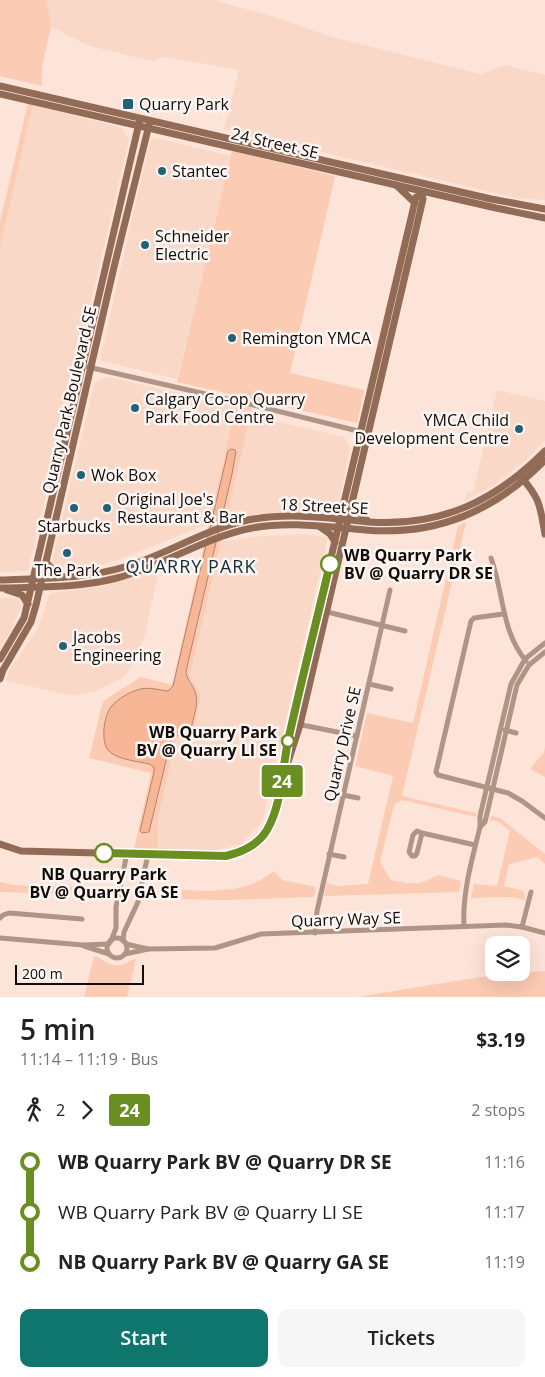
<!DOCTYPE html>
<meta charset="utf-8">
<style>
:root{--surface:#fff;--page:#f6f6f6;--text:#222;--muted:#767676;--accent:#0f766e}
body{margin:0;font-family:"Open Sans",sans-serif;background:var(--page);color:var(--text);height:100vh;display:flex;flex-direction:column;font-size:19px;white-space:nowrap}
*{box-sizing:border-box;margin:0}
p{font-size:16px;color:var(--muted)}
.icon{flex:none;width:28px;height:28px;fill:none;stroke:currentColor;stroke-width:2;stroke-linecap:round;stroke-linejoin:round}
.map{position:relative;height:997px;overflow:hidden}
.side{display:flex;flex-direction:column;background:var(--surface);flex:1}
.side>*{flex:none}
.badge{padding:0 10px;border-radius:4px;font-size:18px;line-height:32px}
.tools{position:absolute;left:485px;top:936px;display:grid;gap:10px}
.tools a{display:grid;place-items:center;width:45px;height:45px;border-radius:10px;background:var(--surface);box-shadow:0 5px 20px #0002;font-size:25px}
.scale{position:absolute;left:15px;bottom:12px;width:129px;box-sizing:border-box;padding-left:5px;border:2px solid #130b07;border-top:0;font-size:14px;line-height:18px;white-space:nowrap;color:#130b07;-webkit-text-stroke:4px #fbf6f3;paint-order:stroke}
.map>.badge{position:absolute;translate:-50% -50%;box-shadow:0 0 0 2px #fff}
.legs{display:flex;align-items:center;gap:8px;height:55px;padding:0 20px;font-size:16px}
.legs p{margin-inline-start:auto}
.summary{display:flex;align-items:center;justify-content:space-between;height:85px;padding:0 20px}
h1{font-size:28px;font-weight:600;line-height:38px}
.cta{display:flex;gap:10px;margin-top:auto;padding:10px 20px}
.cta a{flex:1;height:58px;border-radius:10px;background:var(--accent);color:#fff;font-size:20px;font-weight:600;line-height:58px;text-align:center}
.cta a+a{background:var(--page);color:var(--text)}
ul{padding:0 20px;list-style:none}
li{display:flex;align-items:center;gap:18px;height:50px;font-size:19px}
li i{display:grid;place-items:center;width:8px;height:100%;margin:0 6px;background:currentColor}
li i::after{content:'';width:12px;height:12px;margin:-6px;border:4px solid;border-radius:50%;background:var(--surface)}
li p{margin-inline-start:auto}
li:first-child i{background:linear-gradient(#0000 50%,currentColor 0)}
li:last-child i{background:linear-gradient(currentColor 50%,#0000 0)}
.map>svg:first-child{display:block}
.built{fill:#f9d8c8}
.green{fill:#fbcbb3}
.water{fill:#f7b696;stroke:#b3836b}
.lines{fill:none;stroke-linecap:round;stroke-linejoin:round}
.street{stroke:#b09486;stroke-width:5}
.secondary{stroke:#926b57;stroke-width:7}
.line-1-casing{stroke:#fff;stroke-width:11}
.line-1{stroke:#6b8e23;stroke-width:8}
.poi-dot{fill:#246178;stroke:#fbf6f3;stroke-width:2}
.stop-1-dot{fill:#fff;stroke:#6b8e23;stroke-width:2.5}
.labels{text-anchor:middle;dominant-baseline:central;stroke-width:5;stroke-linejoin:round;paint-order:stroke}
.poi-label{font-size:16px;fill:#130b07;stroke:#fbf6f3;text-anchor:start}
.street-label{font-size:16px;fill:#130b07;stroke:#fbf6f3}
.stop-label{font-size:16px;font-weight:bold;fill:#130b07;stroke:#fbf6f3;text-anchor:start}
.neighbourhood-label{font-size:18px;letter-spacing:1px;fill:#102d38;stroke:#fbf6f3}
</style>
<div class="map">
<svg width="545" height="997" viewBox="0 0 545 997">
<rect width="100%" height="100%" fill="#fde4d8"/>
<g class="built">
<path d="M47 0H213L268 15 329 36 480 74 505 65 545 75V200L516 198 224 129 239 70 165 57 151 61 90 46 51 27Z"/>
<path d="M33 104 121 128 129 139 28 571 0 572V247Z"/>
<path d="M155 138 231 156 177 379 102 361 101 355 150 141Z"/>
<path d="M108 377 236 406 210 517H208L205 525 126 557 104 564 61 569 53 564 52 561 95 382Z"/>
<path d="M497 390 545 401V440L528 458 493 486 464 501 467 492 473 493Z"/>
<path d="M250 415 344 437 350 447 337 512 260 513 225 523Z"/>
<path d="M302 534 328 537 262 823 241 844 215 851 158 850V819L176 739 194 728 190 677 221 542 251 537Z"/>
<path d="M156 568 158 575 144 638 137 658 128 672 120 679 94 692 77 695 65 694 6 681 10 669 37 630 50 594 57 592 99 587 117 582Z"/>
<path d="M0 598H18L20 599V609L11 631 0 646Z"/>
</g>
<g class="green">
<path d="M0 0H47L51 27 42 66V86L0 76Z"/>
<path d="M28 103 33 104 0 247V222Z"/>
<path d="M232 151 335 176 290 373 364 390 357 423 177 382Z"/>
<path d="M236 405 252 408 190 676 201 695 194 728 176 739 158 819V850L134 849 151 773 89 758 103 701 141 677 172 685Z"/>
<path d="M466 522 402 796 476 813V817L402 800 394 805 380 862 391 880C412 884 419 886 438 875L461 881 459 892 324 896 327 883 337 886 368 884 393 776 355 766 367 713 413 723 458 526Z"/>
<path d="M545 747V777L530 769 544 752Z"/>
<path d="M491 816 500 818 545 854V864L538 857 509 864 504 886 524 891 525 900 512 897 471 898 474 884 497 886 510 831 498 822 490 820Z"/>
<path d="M274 871 282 880 316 887 314 897 224 900 182 899V890C218 891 244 894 274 871Z"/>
<path d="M0 882 14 885 84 887 86 890 82 905 72 894 0 892Z"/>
<path d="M94 956C102 958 111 968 120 965 126 964 130 960 136 959L127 997H84Z"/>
<path d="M545 971V997H357L493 975Z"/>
</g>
<path class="water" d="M231 449 235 450 236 452 232 474 186 671C186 678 191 683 194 689 200 701 194 714 192 725L171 740 149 832 142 833 140 831 154 772V767L149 764C137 761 118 760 109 751 100 742 104 716 111 707 117 699 131 691 141 689 150 687 159 690 168 691L173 686 228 451Z"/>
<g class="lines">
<g class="street">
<path d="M88 367 249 404 362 432"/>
<path d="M491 558C504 593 501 631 526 661"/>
<path d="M319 610 405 631"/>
<path d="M503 614 474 618 471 621 436 772 438 775 508 793 522 801 545 818"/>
<path d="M545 643 525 659 511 684 480 816V827L485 822 517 685 529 665 545 652"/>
<path d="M369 684 391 689"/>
<path d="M292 723 357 736"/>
<path d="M505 730 516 733"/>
<path d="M343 795 358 798"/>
<path d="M422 833 417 853 415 856H412L409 852 413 835 417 831 422 833 475 845"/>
<path d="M329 854 344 857"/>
<path d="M0 918 3 915 9 913 82 919"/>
<path d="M464 926C462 893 472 860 480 827"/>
<path d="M522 927 531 892"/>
<path d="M315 933 317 911 390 590"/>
<path d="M0 938 83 945 109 944"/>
<circle cx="117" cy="948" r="10"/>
<path d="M111 941 116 928V907L127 853"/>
<path d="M123 941 124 932 138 902 148 854"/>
<path d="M126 944 148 949"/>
<path d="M84 946 109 954"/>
<path d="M125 954 148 949 215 948 261 934 506 925 522 927 545 933"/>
</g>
<g class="secondary">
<path d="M0 86 491 199 545 209"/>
<path d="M0 94 496 208 545 218"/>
<path d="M396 185 415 203"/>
<path d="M522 478C541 500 540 507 545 534"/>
<path d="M352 502 357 511 368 521"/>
<path d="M320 527 330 534 335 542"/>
<path d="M46 562 56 573 63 577"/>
<path d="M0 580C44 578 86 579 128 566 169 553 206 529 248 520 289 512 328 518 369 522 441 527 495 501 545 451"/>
<path d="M0 588C39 587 79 588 117 578 163 566 205 537 252 528 289 521 327 527 365 530 437 536 495 511 545 460"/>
<path d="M7 590 22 595 28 604"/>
<path d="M0 659 24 618 140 119"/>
<path d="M0 679 3 670 31 622 36 605 114 267 150 121"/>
<path d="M288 762 300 725 423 199 422 195V192"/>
<path d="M0 844 21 851 214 856C222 856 232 855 240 852 283 836 284 761 292 723L416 197 422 195"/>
</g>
</g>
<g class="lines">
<defs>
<path id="line-1" d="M104 853 226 856C243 852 258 845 267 830 282 804 282 770 288 741 301 682 316 623 330 564"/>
</defs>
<use href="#line-1" class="line-1-casing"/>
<use href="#line-1" class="line-1"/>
</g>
<g class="poi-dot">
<rect x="122" y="98" width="12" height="12" rx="2.5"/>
<circle cx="162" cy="171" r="5"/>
<circle cx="145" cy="245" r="5"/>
<circle cx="232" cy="338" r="5"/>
<circle cx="135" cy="408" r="5"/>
<circle cx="519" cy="429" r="5"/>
<circle cx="81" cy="475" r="5"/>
<circle cx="74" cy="508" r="5"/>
<circle cx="107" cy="508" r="5"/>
<circle cx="67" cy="553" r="5"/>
<circle cx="63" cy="646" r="5"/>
</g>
<g class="stop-1-dot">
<circle cx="330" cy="564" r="9"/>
<circle cx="288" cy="741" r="6"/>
<circle cx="104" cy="853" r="9"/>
</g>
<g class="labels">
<g class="poi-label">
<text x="139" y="104">Quarry Park</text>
<text x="172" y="171">Stantec</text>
<text x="155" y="236">Schneider<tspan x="155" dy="18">Electric</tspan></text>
<text x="242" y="338">Remington YMCA</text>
<text x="145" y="399">Calgary Co-op Quarry<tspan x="145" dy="18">Park Food Centre</tspan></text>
<text x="509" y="420" text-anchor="end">YMCA Child<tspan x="509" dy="18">Development Centre</tspan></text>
<text x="91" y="475">Wok Box</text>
<text x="117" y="499">Original Joe's<tspan x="117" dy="18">Restaurant &amp; Bar</tspan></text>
<text x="74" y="526" text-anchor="middle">Starbucks</text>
<text x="67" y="570" text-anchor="middle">The Park</text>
<text x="73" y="637">Jacobs<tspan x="73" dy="18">Engineering</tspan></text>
</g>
<g class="street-label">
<text transform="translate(275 143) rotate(13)">24 Street SE</text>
<text transform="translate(69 400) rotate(-77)">Quarry Park Boulevard SE</text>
<text transform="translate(324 506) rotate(3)">18 Street SE</text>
<text transform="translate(342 744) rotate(-77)">Quarry Drive SE</text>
<text transform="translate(346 919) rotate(-2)">Quarry Way SE</text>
</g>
<g class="stop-label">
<text x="344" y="555">WB Quarry Park<tspan x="344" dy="18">BV @ Quarry DR SE</tspan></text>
<text x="277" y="732" text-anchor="end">WB Quarry Park<tspan x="277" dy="18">BV @ Quarry LI SE</tspan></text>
<text x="104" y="874" text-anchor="middle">NB Quarry Park<tspan x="104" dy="18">BV @ Quarry GA SE</tspan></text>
</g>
<g class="neighbourhood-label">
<text x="191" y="566">QUARRY PARK</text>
</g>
</g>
</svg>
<div class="tools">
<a><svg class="icon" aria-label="layers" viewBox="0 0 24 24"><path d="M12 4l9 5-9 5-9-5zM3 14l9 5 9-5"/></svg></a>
</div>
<div class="scale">200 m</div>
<b class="badge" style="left:282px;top:781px;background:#6b8e23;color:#fff">24</b>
</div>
<section class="side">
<div class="summary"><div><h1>5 min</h1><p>11:14 – 11:19 · Bus</p></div><b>$3.19</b></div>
<div class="legs"><svg class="icon" aria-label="walk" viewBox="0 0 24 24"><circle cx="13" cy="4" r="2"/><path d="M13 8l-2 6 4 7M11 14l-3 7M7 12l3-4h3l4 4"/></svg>2<svg class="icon" aria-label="forward" viewBox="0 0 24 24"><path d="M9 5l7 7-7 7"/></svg><b class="badge" style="background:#6b8e23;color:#fff">24</b><p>2 stops</p></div>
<ul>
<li><i style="color:#6b8e23"></i><b>WB Quarry Park BV @ Quarry DR SE</b><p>11:16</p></li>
<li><i style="color:#6b8e23"></i><span>WB Quarry Park BV @ Quarry LI SE</span><p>11:17</p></li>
<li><i style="color:#6b8e23"></i><b>NB Quarry Park BV @ Quarry GA SE</b><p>11:19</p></li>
</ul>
<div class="cta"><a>Start</a><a>Tickets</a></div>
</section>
